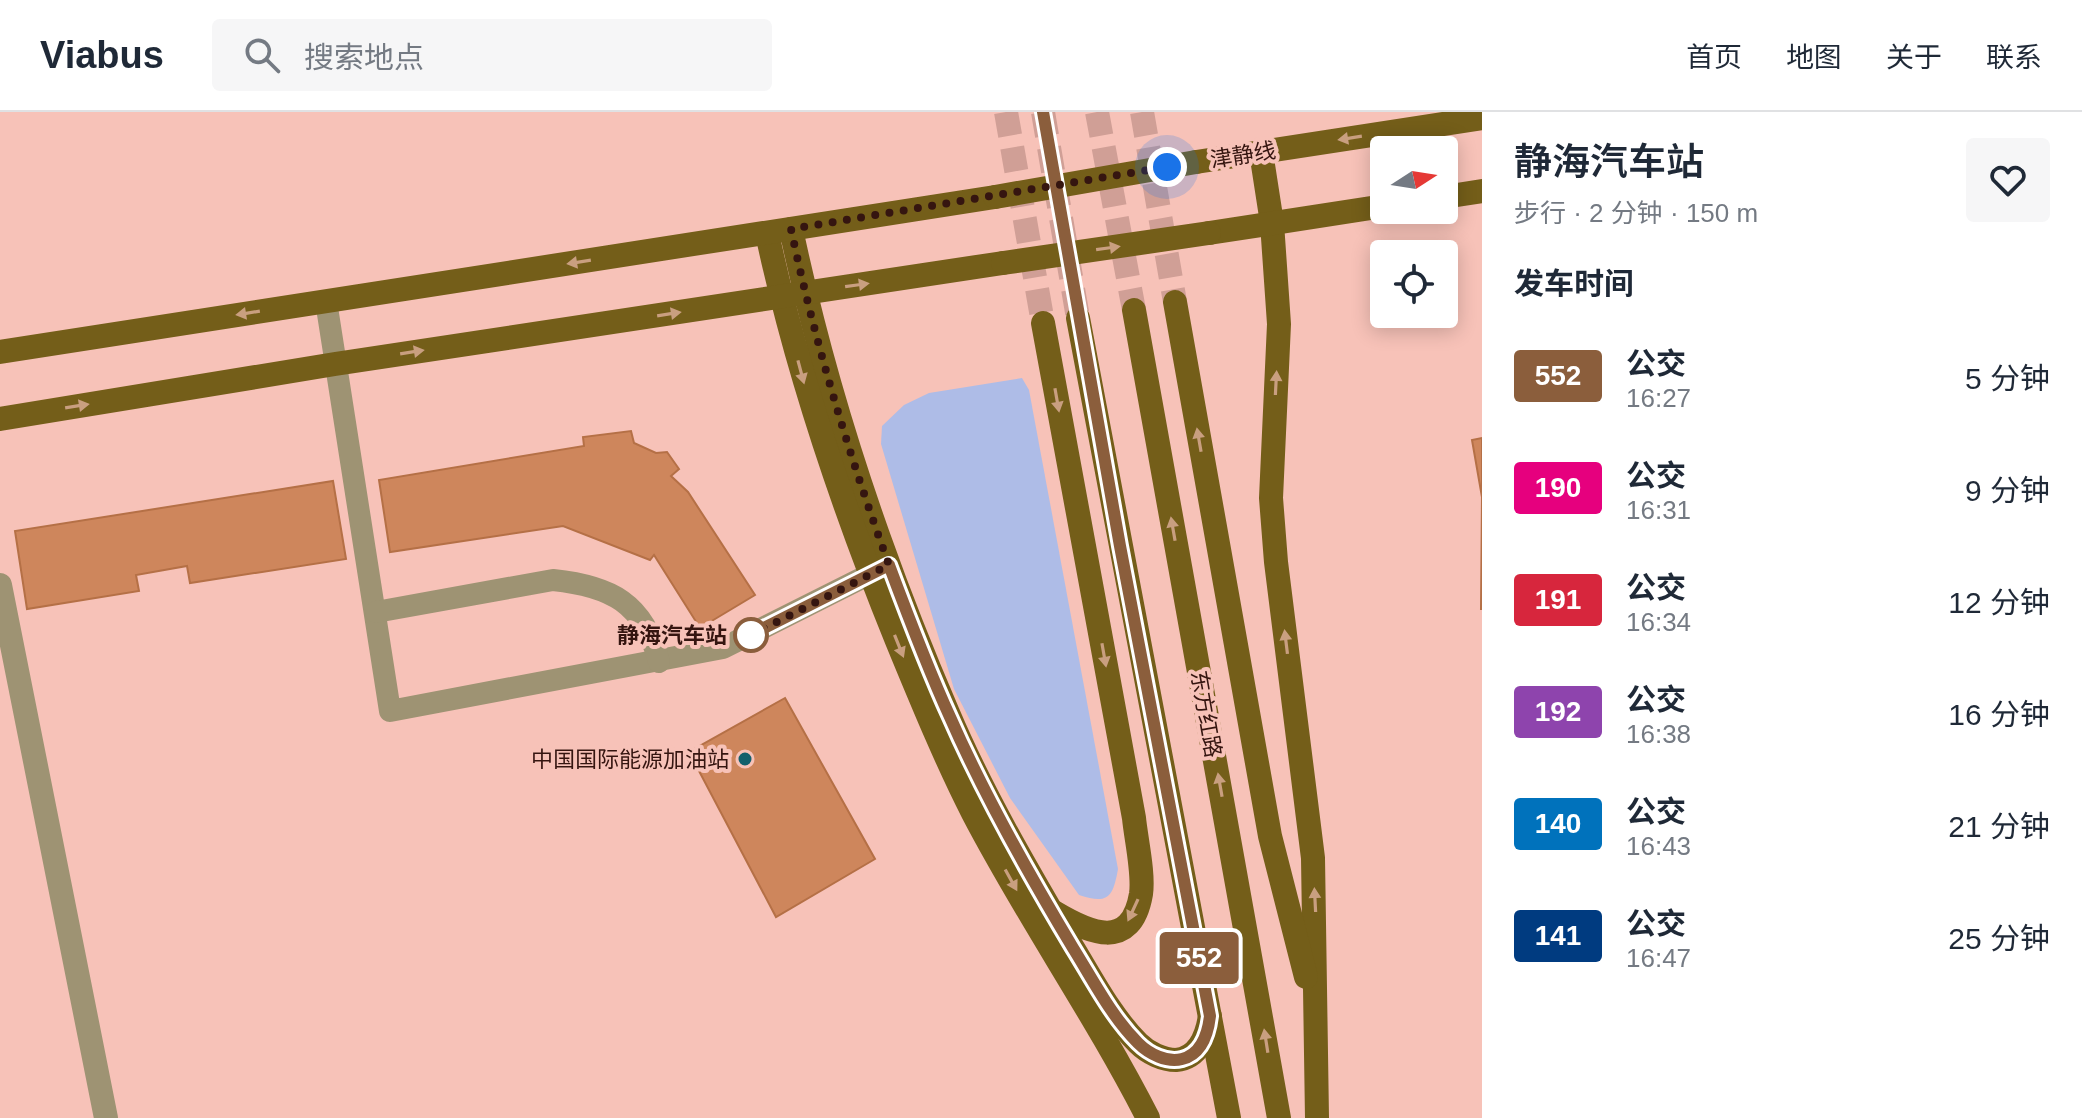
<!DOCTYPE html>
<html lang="zh">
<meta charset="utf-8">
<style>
:root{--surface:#fff;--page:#f6f6f7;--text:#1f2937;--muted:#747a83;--line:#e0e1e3}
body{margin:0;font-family:Helvetica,"Noto Sans SC",sans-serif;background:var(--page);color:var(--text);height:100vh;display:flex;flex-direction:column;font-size:30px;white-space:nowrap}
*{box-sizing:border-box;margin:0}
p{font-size:26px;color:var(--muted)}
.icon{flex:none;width:44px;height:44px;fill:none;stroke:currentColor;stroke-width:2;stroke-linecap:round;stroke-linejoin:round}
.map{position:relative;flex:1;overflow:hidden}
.side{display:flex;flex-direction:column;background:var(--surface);width:600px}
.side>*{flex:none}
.badge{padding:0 16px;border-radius:6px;font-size:28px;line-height:52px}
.needle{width:52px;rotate:78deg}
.controls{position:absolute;left:1370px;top:24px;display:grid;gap:16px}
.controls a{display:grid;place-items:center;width:88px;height:88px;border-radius:8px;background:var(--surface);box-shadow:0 4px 20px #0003;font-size:40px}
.you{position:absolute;width:40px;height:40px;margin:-20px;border:6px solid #fff;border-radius:50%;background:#1a73e8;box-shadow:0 0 0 12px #1a73e833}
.map>.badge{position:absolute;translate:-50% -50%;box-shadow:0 0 0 4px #fff}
h2{padding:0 32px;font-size:30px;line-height:72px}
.round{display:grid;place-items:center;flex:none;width:84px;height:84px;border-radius:8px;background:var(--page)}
.overview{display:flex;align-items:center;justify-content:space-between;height:136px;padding:0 32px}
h1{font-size:38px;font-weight:600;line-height:60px}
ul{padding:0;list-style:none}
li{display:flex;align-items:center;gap:24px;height:112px;padding:0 32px}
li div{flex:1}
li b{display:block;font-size:30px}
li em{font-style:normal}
li .badge{min-width:88px;font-weight:700;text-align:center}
header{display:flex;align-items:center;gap:48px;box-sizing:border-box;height:112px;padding:0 40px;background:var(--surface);border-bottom:2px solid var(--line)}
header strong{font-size:38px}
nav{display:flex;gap:44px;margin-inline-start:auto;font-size:28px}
.search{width:560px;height:72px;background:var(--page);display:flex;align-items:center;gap:20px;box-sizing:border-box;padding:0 28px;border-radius:8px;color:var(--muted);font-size:30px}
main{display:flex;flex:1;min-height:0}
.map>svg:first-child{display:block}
.green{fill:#aebce7}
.building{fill:#ce865c;stroke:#b57046;stroke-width:2}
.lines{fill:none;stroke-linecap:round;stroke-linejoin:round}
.primary-tunnel{stroke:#d09f96;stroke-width:24;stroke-dasharray:24 12;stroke-linecap:butt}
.lane{stroke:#9e9373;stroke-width:22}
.street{stroke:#9e9373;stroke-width:24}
.primary{stroke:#745e19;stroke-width:24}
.primary-bridge{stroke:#745e19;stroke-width:24}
.oneway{fill:#c99f80}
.line-casing{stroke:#fff;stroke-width:18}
.line{stroke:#8b5e3c;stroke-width:12}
.walk{stroke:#351510;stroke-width:8;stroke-dasharray:0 14.4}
.stop-dot{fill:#fff;stroke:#8b5e3c;stroke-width:4}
.poi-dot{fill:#13606c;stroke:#f7c2b8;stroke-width:3}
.labels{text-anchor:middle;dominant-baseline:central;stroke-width:8;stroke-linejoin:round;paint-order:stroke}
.street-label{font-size:22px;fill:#351510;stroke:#f7c2b8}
.stop-label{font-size:22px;font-weight:bold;fill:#351510;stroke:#f7c2b8;text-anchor:end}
.poi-label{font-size:22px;fill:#351510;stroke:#f7c2b8;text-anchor:end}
</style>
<header>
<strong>Viabus</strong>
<div class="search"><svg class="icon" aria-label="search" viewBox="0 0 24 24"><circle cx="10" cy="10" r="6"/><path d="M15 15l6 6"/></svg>搜索地点</div>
<nav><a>首页</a><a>地图</a><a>关于</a><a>联系</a></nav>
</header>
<main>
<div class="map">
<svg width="1482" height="1006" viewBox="0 0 1482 1006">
<rect width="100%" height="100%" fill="#f7c2b8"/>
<path class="green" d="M1022 266 1029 278 1118 757C1113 785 1108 793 1079 783L1010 686 954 577 881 332 882 314 904 293 929 281Z"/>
<g class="building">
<path d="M631 319 634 331 656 341 667 340 679 357 671 364 688 380 755 483 700 516 654 443 650 448 563 414 390 440 379 368 584 334 583 325Z"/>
<path d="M1482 326V497H1481L1482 385 1472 328Z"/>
<path d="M333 369 346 447 190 471 187 454 136 463 139 479 27 497 15 419Z"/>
<path d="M785 586 875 747 776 805 689 640Z"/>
</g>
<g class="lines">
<g class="primary-tunnel">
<path d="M1006 0 1043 211"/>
<path d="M1043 0 1078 206"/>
<path d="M1097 0 1134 198"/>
<path d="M1142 0 1175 190"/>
</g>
<g class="lane">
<path d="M326 189 390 599 723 536 886 454"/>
<path d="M376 500 553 468C611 474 644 491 659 550"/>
</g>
<path class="street" d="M0 473 106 1006"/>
<g class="primary">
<path d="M1261 40 1272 111 1279 212 1271 386 1276 450 1313 746 1317 1006"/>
<path d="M1196 50 1482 6"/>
<path d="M1444 85 1482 79"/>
<path d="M791 117C813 221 843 325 879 426 900 485 923 543 948 601 982 681 1026 756 1070 831 1091 865 1110 903 1138 931 1148 941 1163 948 1176 948 1199 946 1207 923 1210 904"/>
<path d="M767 121C797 262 843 396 897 529 921 587 945 646 973 701 1027 805 1095 902 1148 1006"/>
<path d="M1209 121 1384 94"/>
<path d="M1175 190 1270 724 1306 865"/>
<path d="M1134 198 1279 1006"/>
<path d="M1078 206 1229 1006"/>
<path d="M1043 211 1134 706C1136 727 1144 761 1141 782 1131 840 1089 821 1054 800"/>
<path d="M0 240 995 85"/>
<path d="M0 307 335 252 1003 151"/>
</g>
<g class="primary-bridge">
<path d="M995 85 1196 50"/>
<path d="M1003 151 1209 121"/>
</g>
</g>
<defs><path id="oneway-solid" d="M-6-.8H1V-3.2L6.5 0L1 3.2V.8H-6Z" transform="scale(2)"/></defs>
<g class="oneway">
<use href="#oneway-solid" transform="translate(1350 26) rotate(171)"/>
<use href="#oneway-solid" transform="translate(1108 136) rotate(-8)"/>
<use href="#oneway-solid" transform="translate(579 150) rotate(171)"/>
<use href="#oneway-solid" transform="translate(857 173) rotate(-8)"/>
<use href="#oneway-solid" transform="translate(248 201) rotate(171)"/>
<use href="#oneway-solid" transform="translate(669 202) rotate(-9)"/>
<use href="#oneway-solid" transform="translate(412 240) rotate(-9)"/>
<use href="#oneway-solid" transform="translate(801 260) rotate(75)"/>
<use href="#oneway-solid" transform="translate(1276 271) rotate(-87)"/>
<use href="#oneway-solid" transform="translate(1057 288) rotate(80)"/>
<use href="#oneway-solid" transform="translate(77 294) rotate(-9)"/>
<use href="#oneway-solid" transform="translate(1199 328) rotate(-100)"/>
<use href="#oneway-solid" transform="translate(1173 417) rotate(-100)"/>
<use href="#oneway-solid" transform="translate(1286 530) rotate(-97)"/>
<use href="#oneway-solid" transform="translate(899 534) rotate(68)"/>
<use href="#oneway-solid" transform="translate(1104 543) rotate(80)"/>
<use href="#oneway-solid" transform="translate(1220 673) rotate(-100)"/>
<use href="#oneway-solid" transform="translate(1011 768) rotate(61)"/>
<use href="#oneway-solid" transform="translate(1315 788) rotate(-93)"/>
<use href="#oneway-solid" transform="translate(1133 798) rotate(115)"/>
<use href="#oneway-solid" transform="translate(1266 929) rotate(-99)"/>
</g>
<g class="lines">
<defs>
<path id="line" d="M750 523 889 453C908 504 927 555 950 605 985 685 1028 761 1073 836 1093 868 1111 904 1138 931 1149 942 1167 951 1182 947 1202 942 1208 921 1210 904L1120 434 1043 0"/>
</defs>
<use href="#line" class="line-casing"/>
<use href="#line" class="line"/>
<path class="walk" d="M751 523 889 453C849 343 815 231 791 117L1167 55"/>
</g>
<circle class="stop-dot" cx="751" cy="523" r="16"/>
<circle class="poi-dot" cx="745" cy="647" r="8"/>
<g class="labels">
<g class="street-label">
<text transform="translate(1243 43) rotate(-9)">津静线</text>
<text transform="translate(1206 602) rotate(80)">东方红路</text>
</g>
<g class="stop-label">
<text x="727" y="523">静海汽车站</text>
</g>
<g class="poi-label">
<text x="729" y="647">中国国际能源加油站</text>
</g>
</g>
</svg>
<div class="controls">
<a><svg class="needle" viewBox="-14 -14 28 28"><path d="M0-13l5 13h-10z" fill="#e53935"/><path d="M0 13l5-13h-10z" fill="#747a83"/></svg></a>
<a><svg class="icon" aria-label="locate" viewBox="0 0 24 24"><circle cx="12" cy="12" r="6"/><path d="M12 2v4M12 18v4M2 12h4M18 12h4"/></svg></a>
</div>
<div class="you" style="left:1167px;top:55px"></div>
<b class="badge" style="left:1199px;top:846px;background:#8b5e3c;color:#fff">552</b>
</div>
<section class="side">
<div class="overview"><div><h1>静海汽车站</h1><p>步行 · 2 分钟 · 150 m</p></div><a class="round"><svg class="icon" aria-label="heart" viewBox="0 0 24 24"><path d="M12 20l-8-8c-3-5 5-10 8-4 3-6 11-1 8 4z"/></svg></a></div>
<h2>发车时间</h2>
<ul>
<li><span class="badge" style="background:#8b5e3c;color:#fff">552</span><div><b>公交</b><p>16:27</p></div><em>5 分钟</em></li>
<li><span class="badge" style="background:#e6007e;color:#fff">190</span><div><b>公交</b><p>16:31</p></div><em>9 分钟</em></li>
<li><span class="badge" style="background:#d7263d;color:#fff">191</span><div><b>公交</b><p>16:34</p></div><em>12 分钟</em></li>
<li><span class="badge" style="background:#8e44ad;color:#fff">192</span><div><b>公交</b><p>16:38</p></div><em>16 分钟</em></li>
<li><span class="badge" style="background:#0072bc;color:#fff">140</span><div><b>公交</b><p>16:43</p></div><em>21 分钟</em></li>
<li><span class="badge" style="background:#003b80;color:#fff">141</span><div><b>公交</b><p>16:47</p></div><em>25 分钟</em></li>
</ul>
</section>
</main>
